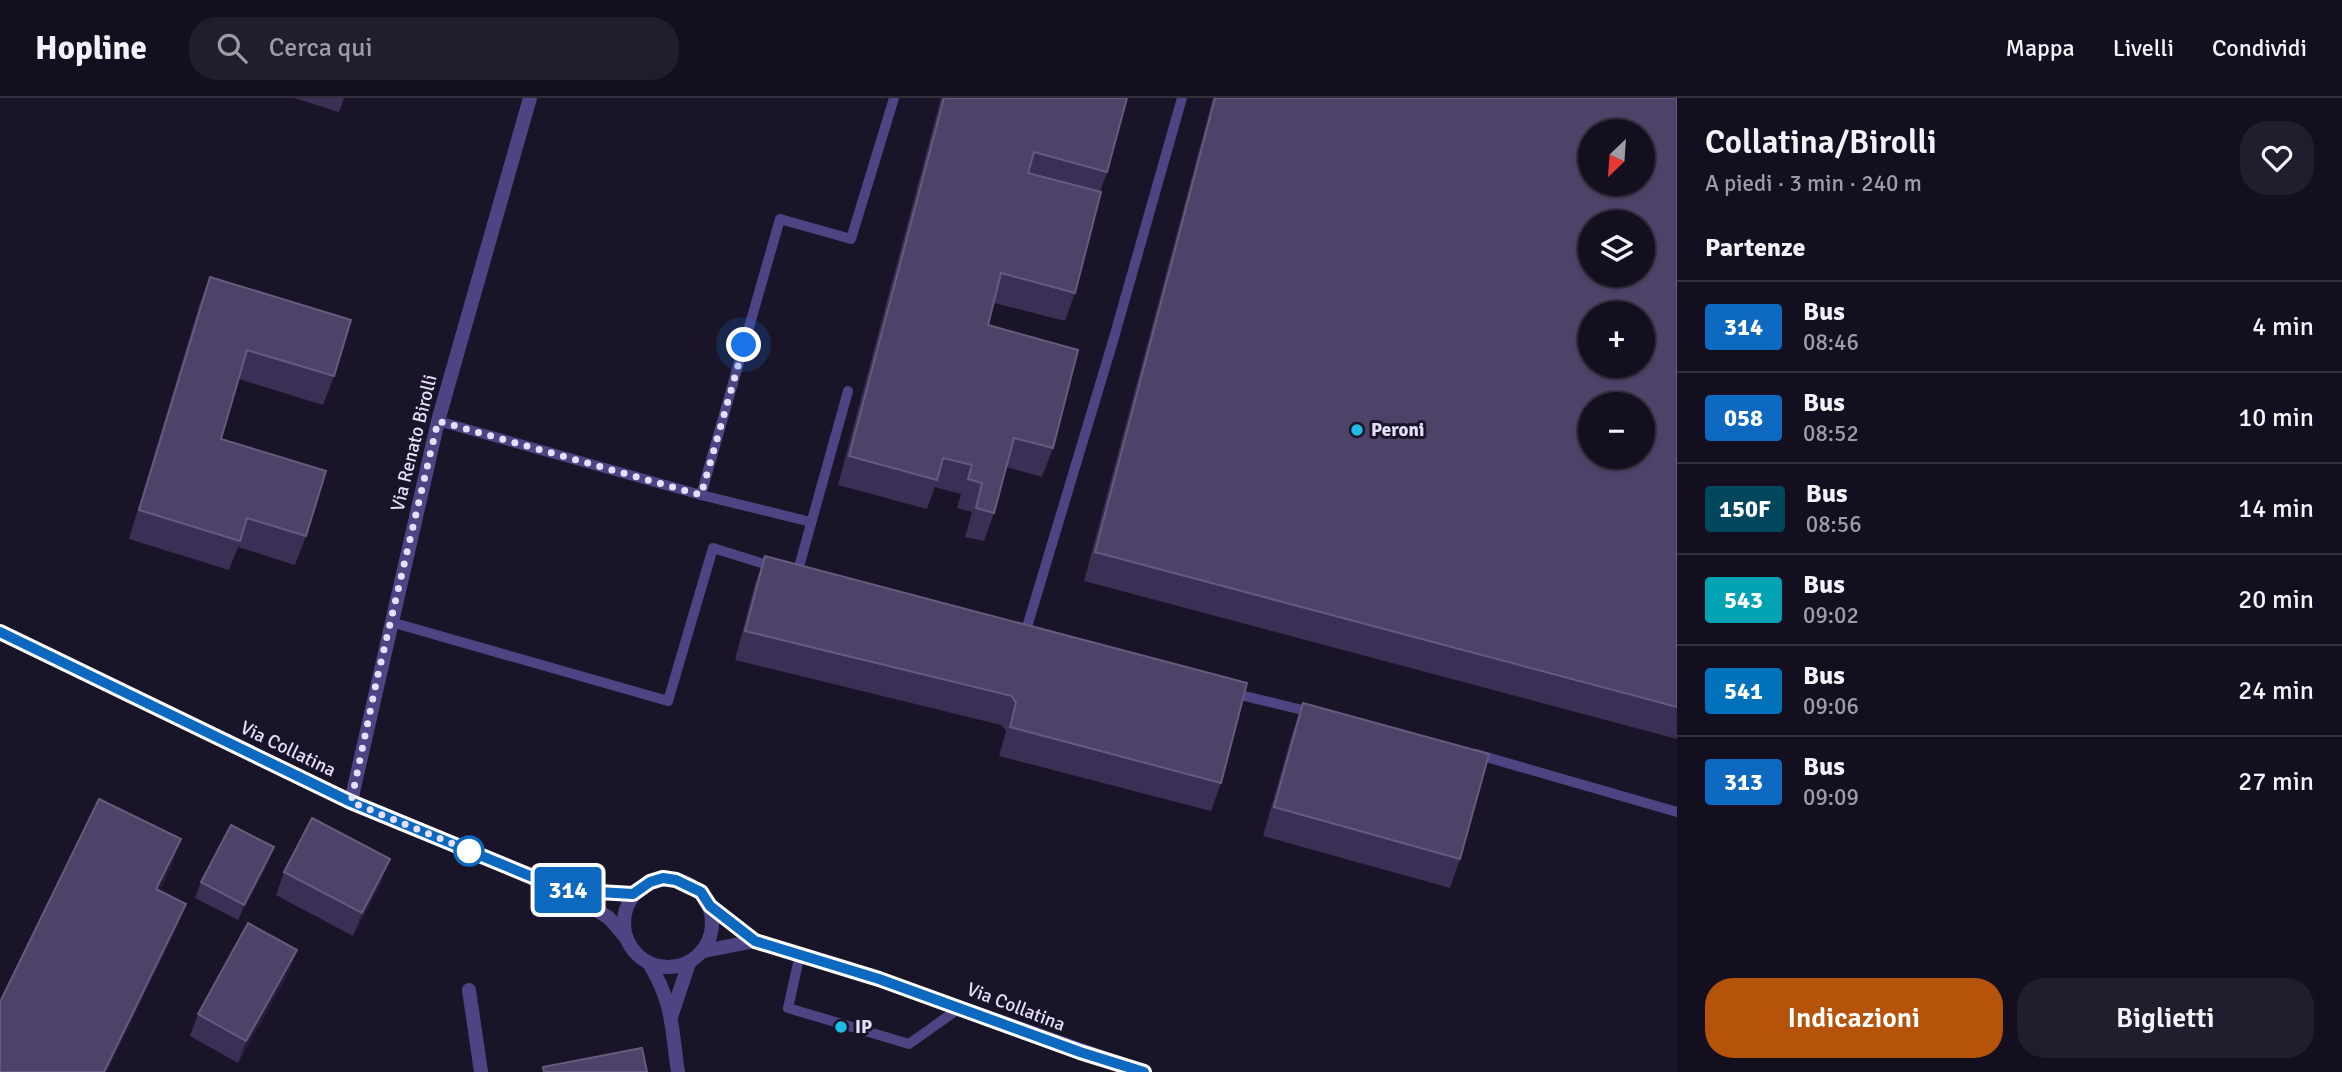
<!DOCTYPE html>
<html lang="it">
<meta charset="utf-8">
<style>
:root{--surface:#140f1f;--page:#211d2c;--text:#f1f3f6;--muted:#9d9ca4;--line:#332f3d;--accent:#b45309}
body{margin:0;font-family:Signika,sans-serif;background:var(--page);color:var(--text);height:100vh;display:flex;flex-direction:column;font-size:26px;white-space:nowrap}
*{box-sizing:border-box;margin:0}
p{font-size:23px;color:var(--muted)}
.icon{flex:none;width:38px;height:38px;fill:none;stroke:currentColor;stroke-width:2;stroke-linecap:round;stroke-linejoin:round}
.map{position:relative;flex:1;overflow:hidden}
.side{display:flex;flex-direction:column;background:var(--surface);width:665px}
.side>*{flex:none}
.badge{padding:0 14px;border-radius:5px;font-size:24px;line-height:46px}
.needle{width:46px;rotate:205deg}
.buttons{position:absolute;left:1578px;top:21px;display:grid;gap:14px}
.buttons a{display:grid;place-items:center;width:77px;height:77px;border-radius:50%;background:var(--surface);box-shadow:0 2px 5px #0004,0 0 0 2px var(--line);font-size:35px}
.you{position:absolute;width:35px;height:35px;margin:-18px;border:5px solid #fff;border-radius:50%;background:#1a73e8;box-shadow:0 0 0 10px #1a73e833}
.map>.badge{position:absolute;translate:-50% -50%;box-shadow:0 0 0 4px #fff}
h2{padding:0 28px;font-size:26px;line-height:63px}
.round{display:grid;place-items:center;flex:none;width:74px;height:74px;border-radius:28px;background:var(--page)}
.head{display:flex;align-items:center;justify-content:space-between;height:119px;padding:0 28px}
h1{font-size:33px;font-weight:600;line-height:52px}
.cta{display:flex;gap:14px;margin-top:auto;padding:14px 28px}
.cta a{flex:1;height:80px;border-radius:28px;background:var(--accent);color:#fff;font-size:28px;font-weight:600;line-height:80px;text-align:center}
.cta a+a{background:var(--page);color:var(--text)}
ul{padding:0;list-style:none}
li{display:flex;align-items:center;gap:21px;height:91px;padding:0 28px;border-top:2px solid var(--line)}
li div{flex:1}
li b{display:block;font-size:26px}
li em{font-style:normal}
li .badge{min-width:77px;font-weight:700;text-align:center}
header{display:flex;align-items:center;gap:42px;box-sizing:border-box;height:98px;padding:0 35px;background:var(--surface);border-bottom:2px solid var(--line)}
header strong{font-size:33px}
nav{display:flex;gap:38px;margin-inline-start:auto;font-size:24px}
.search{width:490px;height:63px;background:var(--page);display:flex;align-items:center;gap:18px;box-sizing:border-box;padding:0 24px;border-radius:28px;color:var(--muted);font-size:26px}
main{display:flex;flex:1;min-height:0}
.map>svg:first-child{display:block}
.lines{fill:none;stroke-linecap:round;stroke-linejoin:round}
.service{stroke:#4e4483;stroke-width:10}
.minor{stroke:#4e4483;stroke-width:14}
.tertiary{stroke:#4e4483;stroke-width:14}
.wall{fill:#3b2f55}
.shaded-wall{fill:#261c3c}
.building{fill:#4d4267;stroke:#655b7e;stroke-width:2;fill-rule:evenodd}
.line-casing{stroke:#fff;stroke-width:16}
.line{stroke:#0c69bf;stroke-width:10}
.walk{stroke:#e6dffc;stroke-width:7;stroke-dasharray:0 12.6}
.poi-dot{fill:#1fbbe7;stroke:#1a1429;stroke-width:2.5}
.stop-dot{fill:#fff;stroke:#0c69bf;stroke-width:3.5}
.labels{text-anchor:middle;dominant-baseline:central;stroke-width:6;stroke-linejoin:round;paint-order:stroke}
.poi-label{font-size:19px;font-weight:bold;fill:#e6dffc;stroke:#1a1429;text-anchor:start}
.street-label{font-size:19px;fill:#e6dffc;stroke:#1a1429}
</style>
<header>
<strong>Hopline</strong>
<div class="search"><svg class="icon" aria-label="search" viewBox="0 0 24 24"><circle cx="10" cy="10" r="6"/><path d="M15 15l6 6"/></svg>Cerca qui</div>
<nav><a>Mappa</a><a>Livelli</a><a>Condividi</a></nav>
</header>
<main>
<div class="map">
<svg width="1677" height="974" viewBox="0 0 1677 974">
<rect width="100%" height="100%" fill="#1a1429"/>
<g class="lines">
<g class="service">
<path d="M438 323 701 397 780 121 851 141 894 0"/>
<path d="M701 397 811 424"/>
<path d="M797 476 848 293"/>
<path d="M391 524 668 603 713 450 774 469"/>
<path d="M1024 539 1113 243 1182 0"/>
<path d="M1232 595 1315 615"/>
<path d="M1476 656 1677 714"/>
<path d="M800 856 788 910 909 946 961 909"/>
</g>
<g class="minor">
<path d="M351 703 438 323 530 0"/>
<path d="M469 892 481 974"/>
</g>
<g class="tertiary">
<path d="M0 534 351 703 564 791 609 820 627 841"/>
<circle cx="668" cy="825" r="44"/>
<path d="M565 792 633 796"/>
<path d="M710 808 755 843 879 881 1144 974"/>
<path d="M704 853 755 843"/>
<path d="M649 865C674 907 671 928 678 974"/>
<path d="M672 916 689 865"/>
</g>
</g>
<g class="wall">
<path d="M294 0H344L339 14Z"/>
<path d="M941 0H1127L1107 74 1100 94 1075 195 1065 223 994 205 988 227 1053 350 1042 379 1006 369 994 415 984 443 965 439 972 414 957 410 961 396 935 389 927 411 838 387Z"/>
<path d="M1213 0H1677V641L1084 483Z"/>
<path d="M210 179 334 278 323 307 239 281 221 341 306 438 295 467 238 449 229 472 129 441 199 208Z"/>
<path d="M765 458 1221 685 1211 713 999 658 1006 633 1001 627 735 562 755 486Z"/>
<path d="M1303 605 1460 761 1450 790 1263 738 1293 633Z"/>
<path d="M268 765 238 822 195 800 201 784Z"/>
<path d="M284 774 382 783 353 838 276 797Z"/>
<path d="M289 874 238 965 190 938 198 916Z"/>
</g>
<g class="shaded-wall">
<path d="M181 741 171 770 146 820 156 791Z"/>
<path d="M274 749 268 765 238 822 244 807Z"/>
<path d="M390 761 382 783 353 838 362 815Z"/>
<path d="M186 806 175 834 107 974H104Z"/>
<path d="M297 852 289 874 238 965 246 943Z"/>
</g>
<g class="building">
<path d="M944 0H1127L1107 74 1034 54 1028 75 1101 94 1075 195 1001 175 988 227 1078 252 1053 350 1014 340 994 415 976 410 982 385 968 381 972 367 943 360 937 382 849 358Z"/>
<path d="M1215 0H1677V609L1095 454ZM1591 33H1643V86H1591ZM1591 124H1643V177H1591ZM1591 215H1643V268H1591ZM1591 306H1643V359H1591Z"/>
<path d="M210 179 351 222 334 278 247 252 221 341 326 373 306 438 247 420 240 443 139 412Z"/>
<path d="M765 458 1247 585 1221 685 1010 629 1016 605 1012 598 745 533Z"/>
<path d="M1303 605 1489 656 1460 761 1274 709Z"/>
<path d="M99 701 181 741 156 791 186 806 104 974H0V904Z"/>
<path d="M312 720 390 761 362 815 284 774Z"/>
<path d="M231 727 274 749 244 807 201 784Z"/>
<path d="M248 825 297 852 246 943 198 916Z"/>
<path d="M642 950 647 974H544L543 969Z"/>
</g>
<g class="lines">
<defs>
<path id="line" d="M0 534 351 704 564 792 633 796 650 784 663 780 676 782 701 794 710 808 755 843 879 881 1080 954 1144 974"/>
</defs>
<use href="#line" class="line-casing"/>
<use href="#line" class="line"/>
<path class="walk" d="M469 753 478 756 351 704 377 581 438 323 701 397 744 247"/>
</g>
<g class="poi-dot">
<circle cx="1357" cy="332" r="7"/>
<circle cx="841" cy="929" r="7"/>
</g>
<circle class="stop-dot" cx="469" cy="753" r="14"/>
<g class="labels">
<g class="poi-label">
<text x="1371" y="332">Peroni</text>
<text x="855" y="929">IP</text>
</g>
<g class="street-label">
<text transform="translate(414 345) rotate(-76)">Via Renato Birolli</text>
<text transform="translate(288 651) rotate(26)">Via Collatina</text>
<text transform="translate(1016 909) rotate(21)">Via Collatina</text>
</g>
</g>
</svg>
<div class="buttons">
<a><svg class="needle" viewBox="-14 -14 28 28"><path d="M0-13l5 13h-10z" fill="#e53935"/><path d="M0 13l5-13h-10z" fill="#9d9ca4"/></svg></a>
<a><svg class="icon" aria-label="layers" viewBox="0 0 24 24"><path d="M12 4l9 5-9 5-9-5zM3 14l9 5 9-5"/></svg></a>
<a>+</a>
<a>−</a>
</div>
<div class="you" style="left:744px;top:247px"></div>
<b class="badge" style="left:568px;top:792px;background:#0c69bf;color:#fff">314</b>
</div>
<section class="side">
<div class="head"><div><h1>Collatina/Birolli</h1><p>A piedi · 3 min · 240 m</p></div><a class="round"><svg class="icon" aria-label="heart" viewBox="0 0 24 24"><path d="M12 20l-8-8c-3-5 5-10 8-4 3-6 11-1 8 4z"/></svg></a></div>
<h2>Partenze</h2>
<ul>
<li><span class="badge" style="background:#0c69bf;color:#fff">314</span><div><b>Bus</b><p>08:46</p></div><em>4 min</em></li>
<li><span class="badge" style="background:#0c69bf;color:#fff">058</span><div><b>Bus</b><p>08:52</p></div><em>10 min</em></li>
<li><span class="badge" style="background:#00475d;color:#fff">150F</span><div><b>Bus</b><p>08:56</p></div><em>14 min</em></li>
<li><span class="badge" style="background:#00a3b4;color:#fff">543</span><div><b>Bus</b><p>09:02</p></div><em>20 min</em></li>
<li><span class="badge" style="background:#0072bc;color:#fff">541</span><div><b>Bus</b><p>09:06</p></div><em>24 min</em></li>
<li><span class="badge" style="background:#0c69bf;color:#fff">313</span><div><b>Bus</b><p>09:09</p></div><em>27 min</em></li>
</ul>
<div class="cta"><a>Indicazioni</a><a>Biglietti</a></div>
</section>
</main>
